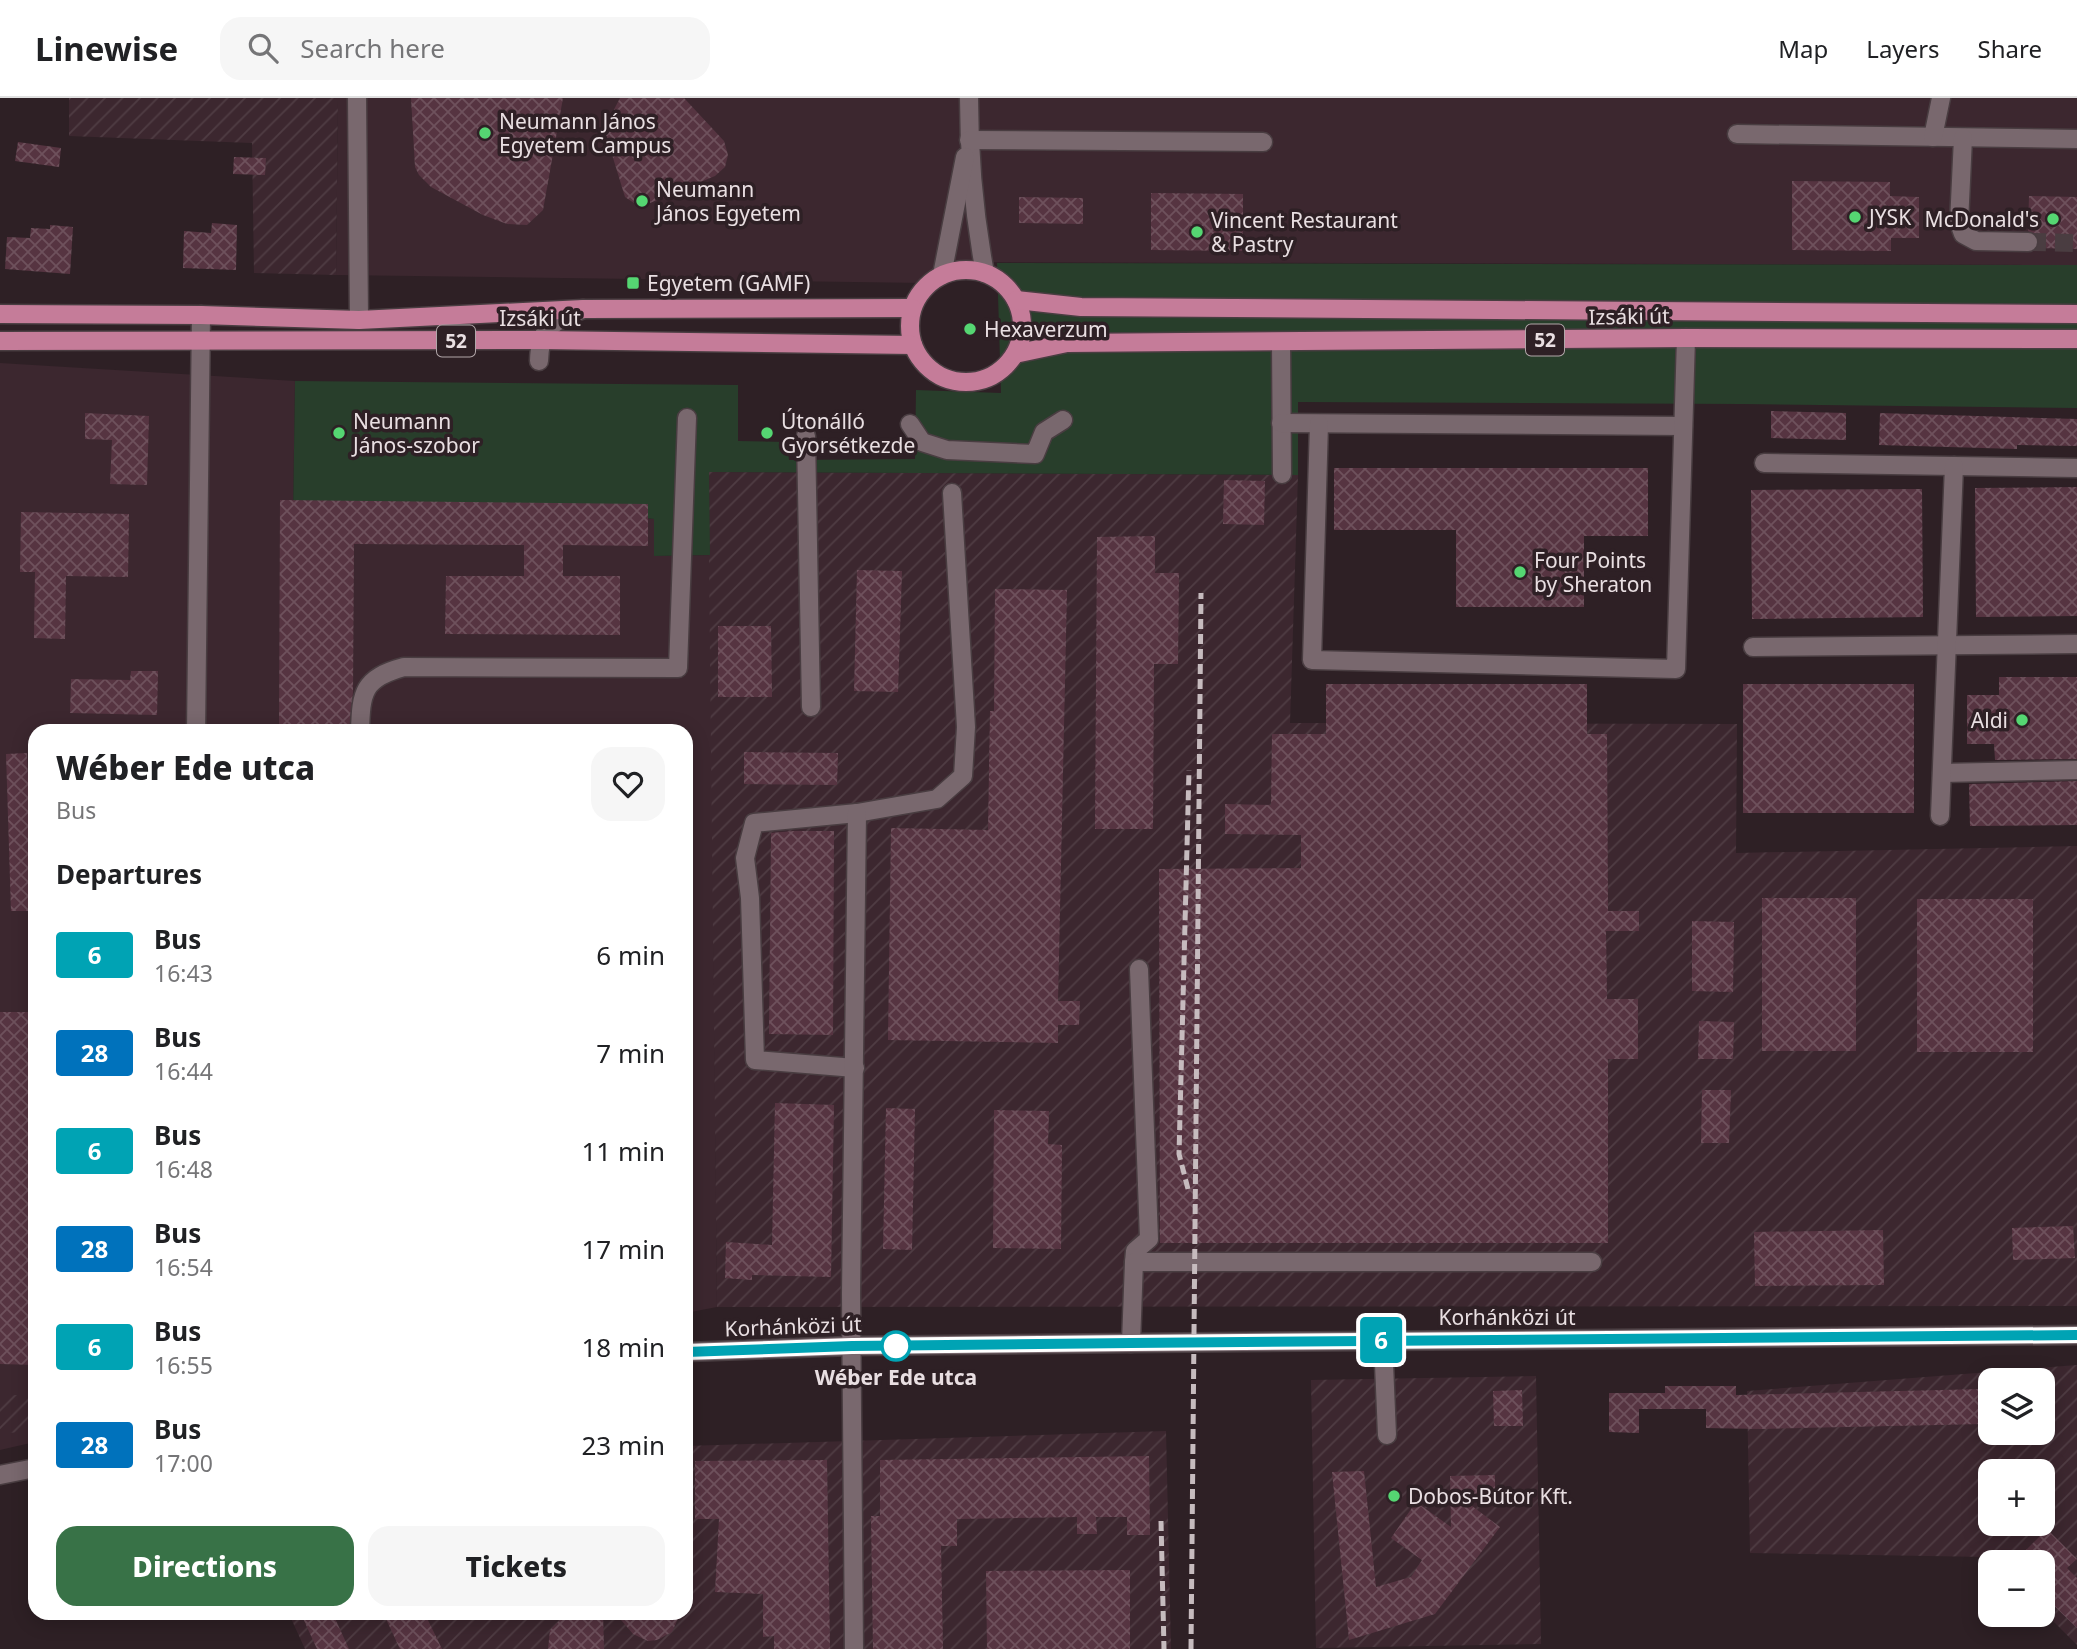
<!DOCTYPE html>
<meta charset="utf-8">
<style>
:root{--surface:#fff;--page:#f6f6f6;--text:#202124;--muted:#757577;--line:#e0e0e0;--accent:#387247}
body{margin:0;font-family:"Noto Sans",sans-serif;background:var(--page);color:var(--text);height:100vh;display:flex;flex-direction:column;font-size:26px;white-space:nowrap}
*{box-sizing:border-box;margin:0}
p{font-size:23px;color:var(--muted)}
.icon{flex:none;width:38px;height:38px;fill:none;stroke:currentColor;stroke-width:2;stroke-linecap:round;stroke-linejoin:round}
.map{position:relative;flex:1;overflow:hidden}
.side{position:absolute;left:28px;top:626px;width:665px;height:896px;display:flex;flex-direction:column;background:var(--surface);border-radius:21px;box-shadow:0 4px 18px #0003}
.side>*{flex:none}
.badge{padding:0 14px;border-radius:5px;font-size:24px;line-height:46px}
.controls{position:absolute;left:1978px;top:1270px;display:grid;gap:14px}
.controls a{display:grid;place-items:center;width:77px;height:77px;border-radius:14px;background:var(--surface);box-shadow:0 4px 18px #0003;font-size:35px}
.map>.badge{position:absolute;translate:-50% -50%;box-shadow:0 0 0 4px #fff}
h2{padding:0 28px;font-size:26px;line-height:63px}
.round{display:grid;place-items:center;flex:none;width:74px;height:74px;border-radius:21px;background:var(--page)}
.summary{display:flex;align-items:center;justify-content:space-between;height:119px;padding:0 28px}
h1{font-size:33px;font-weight:800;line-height:52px}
.button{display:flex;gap:14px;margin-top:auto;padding:14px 28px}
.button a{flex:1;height:80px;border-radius:21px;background:var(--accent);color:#fff;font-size:28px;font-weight:800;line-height:80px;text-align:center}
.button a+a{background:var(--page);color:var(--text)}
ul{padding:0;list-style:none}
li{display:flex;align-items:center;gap:21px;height:98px;padding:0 28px}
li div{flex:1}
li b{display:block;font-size:26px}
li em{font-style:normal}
li .badge{min-width:77px;font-weight:700;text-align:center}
header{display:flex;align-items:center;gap:42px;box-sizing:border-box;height:98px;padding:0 35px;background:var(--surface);border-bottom:2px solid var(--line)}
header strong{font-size:33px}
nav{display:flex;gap:38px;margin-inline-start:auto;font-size:24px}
.search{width:490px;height:63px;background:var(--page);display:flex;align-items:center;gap:18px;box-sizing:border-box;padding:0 24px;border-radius:21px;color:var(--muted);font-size:26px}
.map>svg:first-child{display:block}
.built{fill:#3c272f}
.industrial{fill:url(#industrial-furrows);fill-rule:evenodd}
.green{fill:#283e2b}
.building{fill:url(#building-cross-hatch)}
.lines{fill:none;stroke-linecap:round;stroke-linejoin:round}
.minor-tunnel{stroke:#4a3d41;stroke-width:18;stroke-dasharray:18 9;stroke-linecap:butt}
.minor-casing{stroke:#493d41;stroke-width:21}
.major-casing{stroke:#493d41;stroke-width:21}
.minor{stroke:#79686e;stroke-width:18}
.major{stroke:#c57c99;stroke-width:18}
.rail{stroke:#c6bbbe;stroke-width:5;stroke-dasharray:10 5;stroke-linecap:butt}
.line-casing{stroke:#fff;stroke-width:16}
.line{stroke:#00a3b4;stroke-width:10}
.poi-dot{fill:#55d672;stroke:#2e2025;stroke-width:2.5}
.stop-dot{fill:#fff;stroke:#00a3b4;stroke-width:3.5}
.labels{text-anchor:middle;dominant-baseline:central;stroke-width:7;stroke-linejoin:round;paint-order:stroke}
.shield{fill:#2e2025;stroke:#b1a6a9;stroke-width:2}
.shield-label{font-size:19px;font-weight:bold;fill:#e9dfe2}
.poi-label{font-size:21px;fill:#e9dfe2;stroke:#2e2025;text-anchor:start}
.street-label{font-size:21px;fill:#e9dfe2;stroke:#2e2025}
.stop-label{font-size:21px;font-weight:bold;fill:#e9dfe2;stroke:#2e2025}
</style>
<header>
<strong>Linewise</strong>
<div class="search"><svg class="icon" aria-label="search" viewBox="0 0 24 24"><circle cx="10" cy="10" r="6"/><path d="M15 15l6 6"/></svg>Search here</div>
<nav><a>Map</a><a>Layers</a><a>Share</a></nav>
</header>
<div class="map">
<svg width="2077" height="1551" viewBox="0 0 2077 1551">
<defs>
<pattern id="industrial-furrows" width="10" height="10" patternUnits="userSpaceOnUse" patternTransform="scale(1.75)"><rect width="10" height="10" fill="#3c272f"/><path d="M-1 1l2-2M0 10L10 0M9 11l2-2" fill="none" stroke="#4f3c43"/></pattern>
<pattern id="building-cross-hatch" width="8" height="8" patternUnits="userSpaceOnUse" patternTransform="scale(1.75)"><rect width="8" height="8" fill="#563441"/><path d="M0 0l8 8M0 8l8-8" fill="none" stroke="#6e515c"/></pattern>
</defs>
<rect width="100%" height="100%" fill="#2e2025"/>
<g class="built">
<path d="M338 0H2077V167L939 164 925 185 336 177Z"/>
<path d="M0 265 295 283 293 419 523 405 654 421 655 458 710 457 717 1209 686 1215V634H35V1344L0 1352Z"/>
</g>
<g class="industrial">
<path d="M69 0H338L336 177 254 175 252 45 69 38Z"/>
<path d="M708 374 1298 377 1290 625 1737 626 1736 755 2077 748V1208L717 1209Z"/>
<path d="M2077 1267V1547L2042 1512V1465H1994L1988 1459 1750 1455 1747 1293ZM1990 1283H2042V1335H1990ZM1990 1374H2042V1426H1990Z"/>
<path d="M1536 1278 1541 1546 1316 1550 1311 1282Z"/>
<path d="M35 1296V1334L0 1335V1298Z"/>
<path d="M1166 1333 1171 1551H305L289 1516H686V1348Z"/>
</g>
<path class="green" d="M997 165 2077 167V310L1742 306 1298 304V377L709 374 710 457 654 458V421L523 405 293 420 295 283 738 287V343L787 344 789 362 915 361 916 292 1001 295Z"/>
<g class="building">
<path d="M411 0H563L543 112 527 127 507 126 483 117 431 89 419 77 415 69Z"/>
<path d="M620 0H684L724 43 728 57 725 69 715 78 650 105H634L625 99 606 37 607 25Z"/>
<path d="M18 44 61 50 59 69 15 63Z"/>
<path d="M234 59 266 60 265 77 233 76Z"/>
<path d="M1792 83 1890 84V98L1919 99V140H1891V153L1792 152Z"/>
<path d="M1151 95 1243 96V153L1151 152Z"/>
<path d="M2029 98 2077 99V151L2038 150V139L2028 133Z"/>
<path d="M1019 99 1083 100V126L1019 125Z"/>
<path d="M212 125 237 127 236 172 183 170 184 133 211 135Z"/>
<path d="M50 127 73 129 70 176 5 171 7 139 30 140 31 130 50 131Z"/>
<path d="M1771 313 1846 315V342L1771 340Z"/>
<path d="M85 315 149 318 147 387 110 386 112 342 85 341Z"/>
<path d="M1880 315 2077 321V348L2017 347V351L1879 347Z"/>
<path d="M1334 370H1648V438H1584V509H1456V432H1334Z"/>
<path d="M1224 382 1265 383 1264 427 1223 426Z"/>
<path d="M2077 389V518L1976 519 1975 390Z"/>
<path d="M1922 391 1923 519 1752 521 1751 392Z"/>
<path d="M280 402 648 406V448L563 447V478H620V537L445 536 446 478H524V447L354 446 353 594 349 634H279Z"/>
<path d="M21 414 129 416 128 479 66 478 65 541 34 540 35 474H20Z"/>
<path d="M1155 438V475H1179L1178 566H1154L1153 731H1095L1097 439Z"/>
<path d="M857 472 902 473 898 594 854 593Z"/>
<path d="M995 491 1067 492 1058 903H1080L1079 927H1058V945L888 942 891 730 988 732 990 613H994Z"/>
<path d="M718 528H771L772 599H718Z"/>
<path d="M131 573H158L157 617 70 615 71 581 130 582Z"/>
<path d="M1999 579H2077V661L1995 662 1994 646H1967V597H1999Z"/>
<path d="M1326 586H1587V636H1607L1608 813H1639V833H1606L1607 901H1638V961H1608V1145H1160L1159 771 1301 770V737L1225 736V706L1271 707 1272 636H1326Z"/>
<rect x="1743" y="586" width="171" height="129"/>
<path d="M744 654 838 655 837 687 744 686Z"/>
<path d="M27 655 30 730H35V813H11L6 656Z"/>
<path d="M2077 683V727L1970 728 1969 686Z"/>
<path d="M794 733H834L833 937 769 936 771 735Z"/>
<rect x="1762" y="800" width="94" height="153"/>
<rect x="1917" y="801" width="116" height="153"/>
<path d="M1692 823 1734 824 1733 894 1692 893Z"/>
<path d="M0 914H35V1267L0 1266Z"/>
<path d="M1699 923 1734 924 1733 961H1698Z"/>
<path d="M1702 992H1731L1729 1045H1701Z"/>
<path d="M775 1005 834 1007 831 1179 752 1177V1182L725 1180 726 1144 772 1147Z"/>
<path d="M886 1010 915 1011 912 1152 883 1151Z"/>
<path d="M994 1012 1049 1013 1048 1046 1062 1047 1061 1151 993 1150Z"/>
<path d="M2073 1128 2075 1160 2013 1162 2012 1130Z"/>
<path d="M1883 1132 1884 1187 1755 1188 1754 1134Z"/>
<path d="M1665 1288H1736V1297L1982 1291 1983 1326 1761 1331 1706 1330V1311H1639V1335L1609 1334V1295H1665Z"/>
<path d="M1522 1292 1523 1328H1494L1493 1293Z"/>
<path d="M1149 1358 1150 1437H1127V1419H1096L1097 1436H1077V1419L957 1421V1448H941L943 1551H873L871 1418H880V1362Z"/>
<path d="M827 1362 830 1551H774V1538L763 1539V1496L715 1494 719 1421H695V1363Z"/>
<path d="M1364 1373 1376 1489 1411 1479 1422 1462 1391 1440 1416 1404 1451 1429 1450 1378 1495 1377V1396H1456L1500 1429 1435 1516 1349 1542 1332 1374Z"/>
<path d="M2047 1431 2077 1461 2067 1470 2077 1480V1530L2042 1496V1465H2013Z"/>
<path d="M1130 1472V1551H987L986 1473Z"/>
<path d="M301 1516H333L349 1551H317Z"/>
<path d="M394 1516H425L442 1551H400L385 1519Z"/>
<path d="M566 1516H603L604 1551H548L550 1532Z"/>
<path d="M616 1516H680L672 1534 657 1542 648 1543 633 1536Z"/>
</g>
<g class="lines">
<path class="minor-tunnel" d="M2028 144 2077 145"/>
<defs>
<g id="minor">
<path d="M357 0 359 222"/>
<path d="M969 0C969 59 974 117 985 175"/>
<path d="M1737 36 2077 41"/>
<path d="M1933 39 1941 0"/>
<path d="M1963 40 1959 125 1963 136 1976 143 2028 144"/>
<path d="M969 42 1263 44"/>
<path d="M942 177 965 59"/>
<path d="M1281 245 1282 376"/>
<path d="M539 263C540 226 553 225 583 211"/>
<path d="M1281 325 1683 328"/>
<path d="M910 326 922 344 947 352 1035 356 1044 334 1063 322"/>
<path d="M1319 326 1312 562 1676 571 1686 240"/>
<path d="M806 338 811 609"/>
<path d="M1764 365 2077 370"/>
<path d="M1753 549 2077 546"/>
<path d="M196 634 201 217"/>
<path d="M360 634C361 594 363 580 404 569L678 570 687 320"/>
<path d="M1942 675 2077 672"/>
<path d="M1940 718 1954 368"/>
<path d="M855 970 755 962 750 800 745 760 754 725 857 715 937 701 963 678 966 629 952 395"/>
<path d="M1134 1164 1135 1153 1149 1141 1139 871"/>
<path d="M1383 1242 1387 1337"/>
<path d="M1131 1245 1134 1164H1592"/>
<path d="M686 1254 851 1248 1131 1245 2077 1237"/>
<path d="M0 1377 35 1370"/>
<path d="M854 1551 851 1196 857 715"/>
</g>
<g id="major">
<circle cx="966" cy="228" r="56"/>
<path d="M1016 202 1081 209 2077 216"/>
<path d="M0 216 201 217 359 222 583 211 912 210"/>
<path d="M0 243 540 242 913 247"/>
<path d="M1015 256 1067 245 1686 240 2077 241"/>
</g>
</defs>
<use href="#minor" class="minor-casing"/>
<use href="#major" class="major-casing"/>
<use href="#minor" class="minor"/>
<use href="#major" class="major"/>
<g class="rail">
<path d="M1188 1091 1179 1056 1189 672"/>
<path d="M1161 1423 1164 1551"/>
<path d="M1191 1551 1201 495"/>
</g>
</g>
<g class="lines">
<defs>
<path id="line" d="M686 1254 852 1248 1131 1245 2077 1237"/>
</defs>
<use href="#line" class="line-casing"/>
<use href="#line" class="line"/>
</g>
<g class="poi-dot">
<circle cx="485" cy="35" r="7"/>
<circle cx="642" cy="103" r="7"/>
<circle cx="1855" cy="119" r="7"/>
<circle cx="2053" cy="121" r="7"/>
<circle cx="1197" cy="134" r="7"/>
<rect x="626" y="178" width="14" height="14" rx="3.5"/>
<circle cx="970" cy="231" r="7"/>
<circle cx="339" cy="335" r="7"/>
<circle cx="767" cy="335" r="7"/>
<circle cx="1520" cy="474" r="7"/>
<circle cx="2022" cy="622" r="7"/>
<circle cx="1394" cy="1398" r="7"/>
</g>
<circle class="stop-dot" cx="896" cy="1248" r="14"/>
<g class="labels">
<g class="shield">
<rect x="1526" y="226.5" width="38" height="31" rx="5"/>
<rect x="437" y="227.5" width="38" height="31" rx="5"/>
</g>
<g class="shield-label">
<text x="1545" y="242">52</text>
<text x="456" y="243">52</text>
</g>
<g class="poi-label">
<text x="499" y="23">Neumann János<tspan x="499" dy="24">Egyetem Campus</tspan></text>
<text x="656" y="91">Neumann<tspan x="656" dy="24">János Egyetem</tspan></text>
<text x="1869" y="119">JYSK</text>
<text x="2039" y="121" text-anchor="end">McDonald's</text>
<text x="1211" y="122">Vincent Restaurant<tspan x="1211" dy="24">&amp; Pastry</tspan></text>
<text x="647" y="185">Egyetem (GAMF)</text>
<text x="984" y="231">Hexaverzum</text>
<text x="353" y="323">Neumann<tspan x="353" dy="24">János-szobor</tspan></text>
<text x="781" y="323">Útonálló<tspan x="781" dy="24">Gyorsétkezde</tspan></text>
<text x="1534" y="462">Four Points<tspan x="1534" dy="24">by Sheraton</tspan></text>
<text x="2008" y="622" text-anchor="end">Aldi</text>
<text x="1408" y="1398">Dobos-Bútor Kft.</text>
</g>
<g class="street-label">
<text transform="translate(1629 218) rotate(-1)">Izsáki út</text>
<text x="540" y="220">Izsáki út</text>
<text x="1507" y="1219">Korhánközi út</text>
<text transform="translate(793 1228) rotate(-2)">Korhánközi út</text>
</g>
<g class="stop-label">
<text x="896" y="1279">Wéber Ede utca</text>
</g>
</g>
</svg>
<div class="controls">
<a><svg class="icon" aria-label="layers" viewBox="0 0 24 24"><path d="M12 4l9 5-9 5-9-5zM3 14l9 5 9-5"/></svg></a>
<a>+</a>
<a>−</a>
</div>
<b class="badge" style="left:1381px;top:1242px;background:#00a3b4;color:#fff">6</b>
<section class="side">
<div class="summary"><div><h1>Wéber Ede utca</h1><p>Bus</p></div><a class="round"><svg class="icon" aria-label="heart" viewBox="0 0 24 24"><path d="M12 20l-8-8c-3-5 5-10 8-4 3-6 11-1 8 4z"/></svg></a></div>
<h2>Departures</h2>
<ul>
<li><span class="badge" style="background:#00a3b4;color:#fff">6</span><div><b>Bus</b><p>16:43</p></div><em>6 min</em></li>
<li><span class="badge" style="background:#0072bc;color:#fff">28</span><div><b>Bus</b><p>16:44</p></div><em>7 min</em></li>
<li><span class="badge" style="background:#00a3b4;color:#fff">6</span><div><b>Bus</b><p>16:48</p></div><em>11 min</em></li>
<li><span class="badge" style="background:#0072bc;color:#fff">28</span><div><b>Bus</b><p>16:54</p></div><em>17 min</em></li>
<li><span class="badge" style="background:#00a3b4;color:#fff">6</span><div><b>Bus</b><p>16:55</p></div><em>18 min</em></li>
<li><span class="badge" style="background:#0072bc;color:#fff">28</span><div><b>Bus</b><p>17:00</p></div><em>23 min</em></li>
</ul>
<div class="button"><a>Directions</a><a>Tickets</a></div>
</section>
</div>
